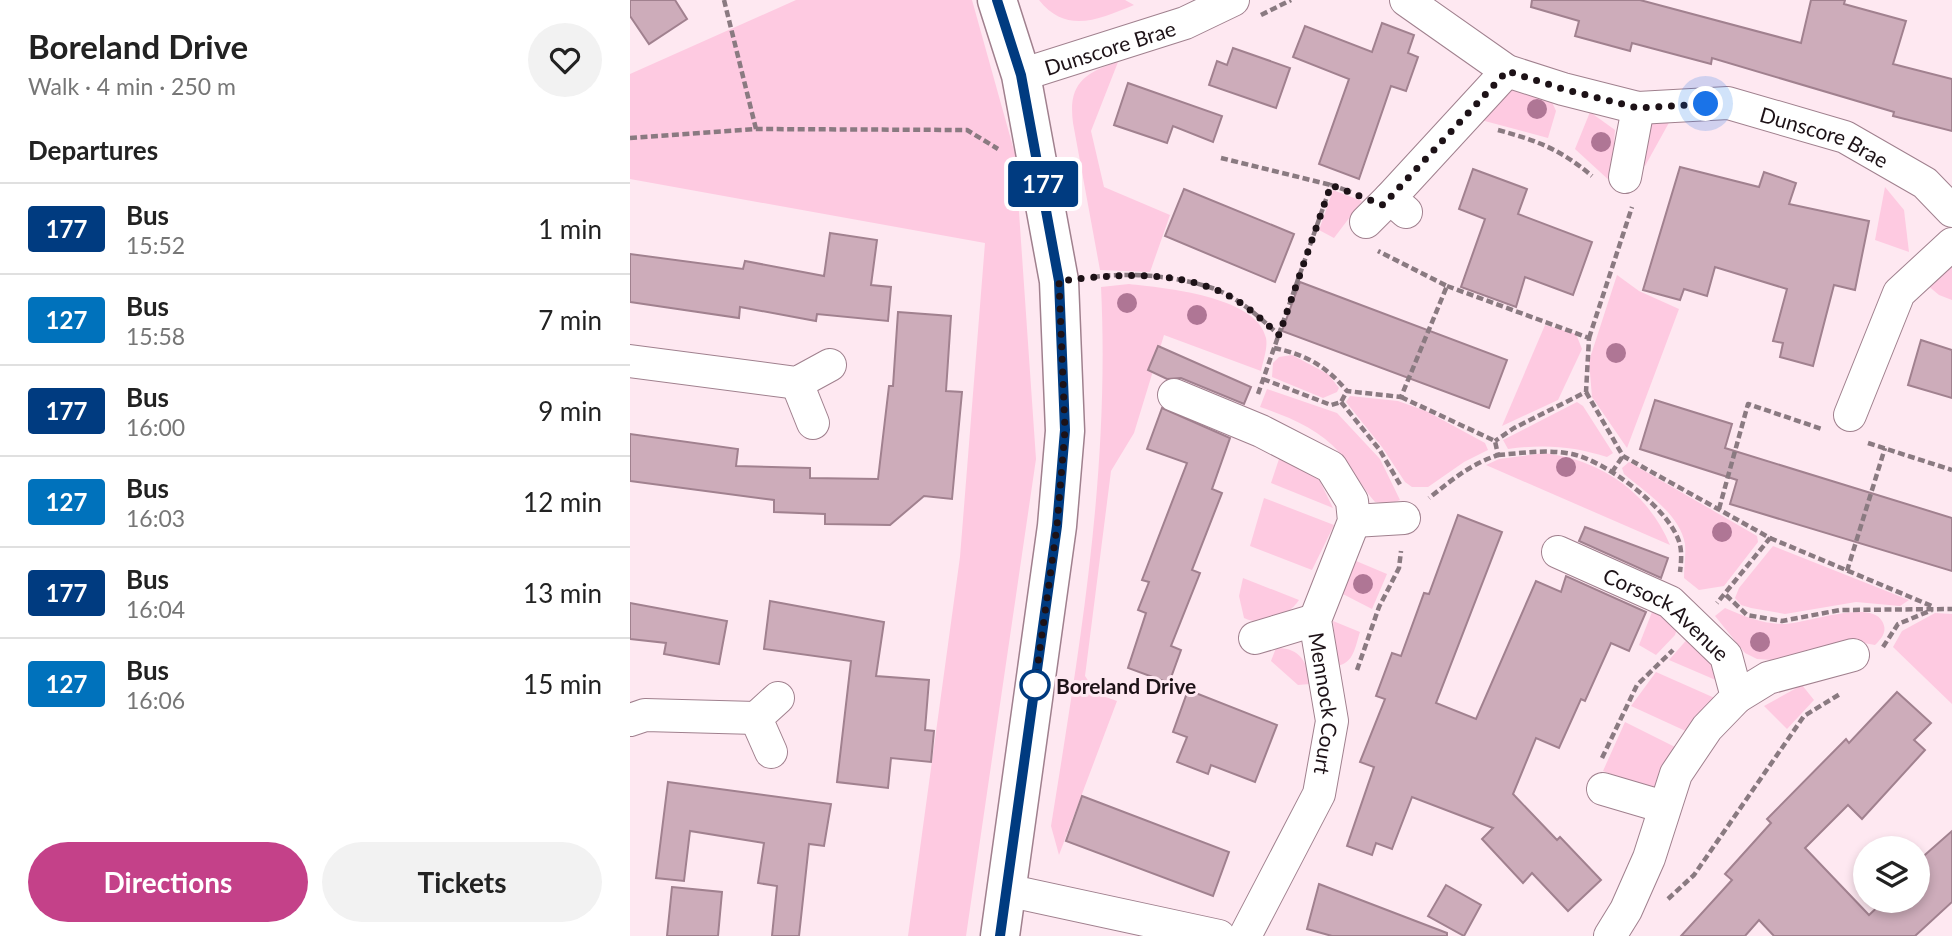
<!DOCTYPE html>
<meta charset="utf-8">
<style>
:root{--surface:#fff;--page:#f2f2f2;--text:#222;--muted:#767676;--line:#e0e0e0;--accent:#c44189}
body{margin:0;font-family:Lato,sans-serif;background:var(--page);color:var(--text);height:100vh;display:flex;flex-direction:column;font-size:26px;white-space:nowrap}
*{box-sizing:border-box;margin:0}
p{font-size:23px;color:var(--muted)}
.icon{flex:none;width:38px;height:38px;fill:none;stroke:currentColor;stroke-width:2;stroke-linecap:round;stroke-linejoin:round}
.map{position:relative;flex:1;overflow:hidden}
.details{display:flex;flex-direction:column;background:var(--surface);width:630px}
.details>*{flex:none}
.badge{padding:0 14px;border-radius:5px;font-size:24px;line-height:46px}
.controls{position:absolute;left:1223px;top:836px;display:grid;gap:14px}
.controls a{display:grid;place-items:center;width:77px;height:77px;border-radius:50%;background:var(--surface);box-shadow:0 4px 10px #0003;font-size:35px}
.you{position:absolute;width:35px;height:35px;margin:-18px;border:5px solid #fff;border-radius:50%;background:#1a73e8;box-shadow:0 0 0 10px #1a73e833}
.map>.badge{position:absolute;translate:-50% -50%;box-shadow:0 0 0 4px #fff}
h2{padding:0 28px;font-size:26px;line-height:63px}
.round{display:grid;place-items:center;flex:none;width:74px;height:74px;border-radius:37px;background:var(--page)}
.headline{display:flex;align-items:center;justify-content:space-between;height:119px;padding:0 28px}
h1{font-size:33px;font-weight:700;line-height:52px}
.cta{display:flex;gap:14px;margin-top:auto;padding:14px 28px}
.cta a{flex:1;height:80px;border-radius:42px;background:var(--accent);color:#fff;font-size:28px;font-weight:700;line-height:80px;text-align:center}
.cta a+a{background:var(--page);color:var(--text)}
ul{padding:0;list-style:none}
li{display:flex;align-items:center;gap:21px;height:91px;padding:0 28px;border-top:2px solid var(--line)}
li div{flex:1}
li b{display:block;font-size:26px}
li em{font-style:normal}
li .badge{min-width:77px;font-weight:700;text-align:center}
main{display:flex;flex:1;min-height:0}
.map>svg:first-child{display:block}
.green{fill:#fecae1}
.building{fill:#cdacba;stroke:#a1818f;stroke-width:2}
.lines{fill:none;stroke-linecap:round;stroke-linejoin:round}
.street-casing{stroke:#a0808e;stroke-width:34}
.secondary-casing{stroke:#a0808e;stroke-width:41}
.path{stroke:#8a7a81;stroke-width:4.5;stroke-dasharray:7 3.5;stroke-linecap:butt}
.street{stroke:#fff;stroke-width:32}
.secondary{stroke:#fff;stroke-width:38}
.tree{fill:#af7695}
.line-casing{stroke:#fff;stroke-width:16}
.line{stroke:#003b80;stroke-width:10}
.walk{stroke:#1d1217;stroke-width:7;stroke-dasharray:0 12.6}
.stop-dot{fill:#fff;stroke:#003b80;stroke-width:3.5}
.labels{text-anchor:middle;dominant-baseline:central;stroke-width:6;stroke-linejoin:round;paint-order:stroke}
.street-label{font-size:21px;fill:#1d1217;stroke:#fee8f1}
.stop-label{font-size:21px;font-weight:bold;fill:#1d1217;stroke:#fee8f1;text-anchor:start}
</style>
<main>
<section class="details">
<div class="headline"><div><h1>Boreland Drive</h1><p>Walk · 4 min · 250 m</p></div><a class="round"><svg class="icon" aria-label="heart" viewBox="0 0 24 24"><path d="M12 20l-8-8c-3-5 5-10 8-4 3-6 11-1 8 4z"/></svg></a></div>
<h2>Departures</h2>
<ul>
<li><span class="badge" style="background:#003b80;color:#fff">177</span><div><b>Bus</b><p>15:52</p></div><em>1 min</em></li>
<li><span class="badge" style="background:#0072bc;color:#fff">127</span><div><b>Bus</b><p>15:58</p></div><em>7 min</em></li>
<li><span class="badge" style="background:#003b80;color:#fff">177</span><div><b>Bus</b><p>16:00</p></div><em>9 min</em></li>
<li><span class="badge" style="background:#0072bc;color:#fff">127</span><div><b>Bus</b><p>16:03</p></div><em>12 min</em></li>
<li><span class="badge" style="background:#003b80;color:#fff">177</span><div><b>Bus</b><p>16:04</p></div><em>13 min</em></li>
<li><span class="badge" style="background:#0072bc;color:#fff">127</span><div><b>Bus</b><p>16:06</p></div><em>15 min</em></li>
</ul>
<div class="cta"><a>Directions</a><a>Tickets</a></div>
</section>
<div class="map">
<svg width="1322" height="936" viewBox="0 0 1322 936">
<rect width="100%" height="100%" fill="#fee8f1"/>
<g class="green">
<path d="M166 0H342L385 154 406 459 336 936H278L330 557 355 243 0 179V74Z"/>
<path d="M409 0H495L504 5C469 19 437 35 409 0Z"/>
<path d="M488 62 461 131 474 187 540 215 520 272 470 270 443 123C438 85 453 73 488 62Z"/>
<path d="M887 89 922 102 926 111 918 138 851 120 874 92Z"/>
<path d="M960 112 985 130 981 182 945 149Z"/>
<path d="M1026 118 1041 119 1015 166 1010 163 1012 134Z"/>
<path d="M1255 187 1274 210 1279 252 1245 240Z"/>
<path d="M703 190 732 201 704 238 689 230Z"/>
<path d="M1322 265V300L1309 295 1296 284Z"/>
<path d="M987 275 1009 291 1049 309 997 448 962 397 959 361Z"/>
<path d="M499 284C534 288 627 296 636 338 638 348 633 361 631 371L534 335 504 433 481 471 455 676 467 694 487 701 429 855 421 826C450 645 480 472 471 287Z"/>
<path d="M915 325 946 334 952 349 928 400 872 426Z"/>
<path d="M662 355 698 374 709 388 707 392 693 398 642 377 643 363 649 357Z"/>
<path d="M637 389 707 413 750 459 770 500 760 504 745 502C732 487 722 469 710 453 689 429 659 417 630 407Z"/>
<path d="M720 396 768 401 796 411 855 443 858 450 834 462 798 487H782L775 482 752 447 716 402Z"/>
<path d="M947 402 953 406 983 453 977 457C943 446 914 444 878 449L873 440Z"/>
<path d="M652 450 684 469 703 508 641 483Z"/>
<path d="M914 453C971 460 1018 492 1040 545L856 465 869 459Z"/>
<path d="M999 462 1127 536 1128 542 1094 586 1069 590 1054 578C1054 567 1056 555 1055 544 1050 514 1015 492 994 474L992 468Z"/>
<path d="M634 498 704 525 682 570 620 546Z"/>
<path d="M1143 546 1279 600 1270 606 1226 602 1155 614 1121 608 1111 605 1105 598 1109 588Z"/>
<path d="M719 558 757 574 742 609 707 591Z"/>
<path d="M613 578 669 600C659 616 632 627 614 618L609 596Z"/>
<path d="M1024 607 1049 622 1045 635 1026 655 1009 645Z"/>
<path d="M1095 608C1113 616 1133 624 1153 624 1174 624 1240 599 1252 621 1258 631 1252 638 1245 645L1217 640 1141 660 1127 659 1115 653 1085 616Z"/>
<path d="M1305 613 1322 614V704L1263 647 1272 631Z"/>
<path d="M703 621 730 632C725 647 724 663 707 666Z"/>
<path d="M1060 636 1081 660 1088 681 1039 660Z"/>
<path d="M646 648C669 647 678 662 680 684L668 685 641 661Z"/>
<path d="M1026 672 1087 699 1060 733 1001 706Z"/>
<path d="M1172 685 1184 700 1157 729 1134 706Z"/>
<path d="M995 722 1047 748 1027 791 973 771Z"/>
</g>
<g class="building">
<path d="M0 0H45L57 19 19 44 0 16Z"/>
<path d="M902 0H1010L1171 43 1181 0H1215L1214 4 1276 21 1263 64 1322 79V131L1263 116 1264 112 1082 58 1081 64 1002 43 1000 51 945 36 949 21 901 7Z"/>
<path d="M752 23 784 35 778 53 788 57 776 91 761 86 729 179 689 164 719 79 663 57 675 26 742 52Z"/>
<path d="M603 48 660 68 646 108 579 85 587 61 597 65Z"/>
<path d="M498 83 592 116 583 142 543 126 537 143 484 125Z"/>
<path d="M1050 167 1129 187 1134 172 1166 183 1159 204 1239 221 1225 290 1204 285 1183 366 1150 357 1153 343 1143 341 1157 289 1085 267 1077 296 1054 289 1050 300 1013 290Z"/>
<path d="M843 169 897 189 888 214 962 242 943 295 895 277 886 307 831 287 855 219 829 209Z"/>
<path d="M554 189 664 234 645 282 535 236Z"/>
<path d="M200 233 247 240 241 285 261 287 258 321 187 314 186 321 110 307 109 318 0 302V254L113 269 115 261 194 276Z"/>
<path d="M670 282 877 360 859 408 652 331Z"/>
<path d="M268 312 321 316 316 391 332 392 322 499 294 496 260 525 195 524V514L144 512V500L0 481V434L108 449 106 466 180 468V478L248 479 259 386H263Z"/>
<path d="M1291 340 1322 350V398L1278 385Z"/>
<path d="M528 346 621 387 614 404 551 378 537 379 518 370Z"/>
<path d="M1025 400 1102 424 1095 448 1322 518V571L1100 504 1107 480 1010 449Z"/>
<path d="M532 408 600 438 582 489 592 493 562 570 570 573 541 646 551 650 539 683 498 668 516 613 508 610 519 582 512 580 557 463 517 449Z"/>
<path d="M828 515 872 532 806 703 846 719 906 581 931 592 936 576 1016 612 999 651 981 643 955 701 951 699 929 748 906 738 883 794 927 840 930 837 971 880 938 911 902 873 893 883 852 839 863 828 782 797 762 849 746 843 742 855 717 846 744 767 730 762 755 699 746 696 762 653 771 656 794 593 799 594Z"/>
<path d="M955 527 1038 558 1031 578 949 541Z"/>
<path d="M140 601 254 622 246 676 299 680 295 730 304 731 301 762 261 758 258 788 207 782 221 661 134 649Z"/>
<path d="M0 603 97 621 89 664 34 654 36 643 0 639Z"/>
<path d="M558 690 647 725 625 782 581 765 578 774 547 762 557 737 543 732Z"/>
<path d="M1267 692 1301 723 1284 740 1295 750 1232 819 1218 805 1175 848 1239 915 1254 901H1288V861L1322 831V902L1285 936H1144L1129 920 1115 936H1051L1102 880 1095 874 1141 823 1137 819 1216 739 1219 743Z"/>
<path d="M38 782 201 804 194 846 179 844 169 936H142L147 886 128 883 134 843 60 831 54 881 26 878Z"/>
<path d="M452 796 599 852 583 896 436 841Z"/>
<path d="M689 884 817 933V936H702L677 929Z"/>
<path d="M816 885 851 905 834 936 798 916Z"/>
<path d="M42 887 92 892 88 936H37Z"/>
</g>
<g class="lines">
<defs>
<g id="street">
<path id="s1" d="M776 0 877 71 933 89 1008 108 1098 103 1215 137 1295 183 1322 211"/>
<path id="s2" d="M391 75 555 23 603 0"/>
<path d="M995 177 1008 108"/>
<path d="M776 212 760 198 877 71"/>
<path d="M736 222 760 198"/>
<path d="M0 361 167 383 200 365"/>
<path d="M167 383 183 423"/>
<path id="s3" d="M544 395 631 431 701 467 722 501 724 521 685 620 702 721 689 794 615 936"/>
<path d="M1220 415 1269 293 1322 244"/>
<path d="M724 521 774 518"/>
<path id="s4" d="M928 552 1040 602 1096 656 1107 697 1077 728 1046 774 1019 858 996 910 980 936"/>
<path d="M625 638 685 620"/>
<path d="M1107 697 1138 678 1223 655"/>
<path d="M0 720 15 715 126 718"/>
<path d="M141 752 126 718 148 698"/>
<path d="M973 789 1034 807"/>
<path d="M376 890 589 936"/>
</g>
<path id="secondary" d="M367 0 391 75 429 281 435 431 427 526 370 936"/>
</defs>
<use href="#street" class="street-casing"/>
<use href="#secondary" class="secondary-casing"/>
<g class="path">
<path d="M94 0 126 129"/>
<path d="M631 15 661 0"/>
<path d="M868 130C908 141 930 149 962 176"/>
<path d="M0 138 126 129 337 130 368 149"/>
<path d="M591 158 701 185"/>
<path d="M463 277C500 272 547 276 582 288 608 297 629 317 649 335"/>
<path d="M817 286 959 338 956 392 884 428 865 441"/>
<path d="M959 338 1002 207"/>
<path d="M644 348C677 355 696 366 717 391L771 397 817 286 748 251"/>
<path d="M633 379 701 405 711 402 717 391"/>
<path d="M956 392 993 456 1140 538 1087 603"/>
<path d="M628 394 701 185 721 192"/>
<path d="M771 397 865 441 868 455C839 465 822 480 799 498"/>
<path d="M711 402 749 449 771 486"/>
<path d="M1238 443 1322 470"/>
<path d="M868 455C893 453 917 449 942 454 976 461 1042 510 1050 545 1052 553 1051 564 1050 572"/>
<path d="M982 472 993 456"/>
<path d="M1089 509 1118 404 1192 429"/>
<path d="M1140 538 1304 607"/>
<path d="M1217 571 1255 448"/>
<path d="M1096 595 1117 615 1152 621 1210 610 1322 609"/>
<path d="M1253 647 1268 624 1302 610"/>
<path d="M727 670 749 607 769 568 771 551"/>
<path d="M972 758 1007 685 1043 650"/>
<path d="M1038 899 1064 875 1174 716 1210 694"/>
</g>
<use href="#street" class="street"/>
<use href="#secondary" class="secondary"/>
</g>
<g class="tree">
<circle cx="907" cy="109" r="10"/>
<circle cx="971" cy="142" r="10"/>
<circle cx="497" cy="303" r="10"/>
<circle cx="567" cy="315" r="10"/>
<circle cx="986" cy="353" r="10"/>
<circle cx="936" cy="467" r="10"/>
<circle cx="1092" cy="532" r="10"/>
<circle cx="733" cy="584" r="10"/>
<circle cx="1130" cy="642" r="10"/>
</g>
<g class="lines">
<defs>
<path id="line" d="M367 0 391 75 429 281 435 430 427 526 370 936"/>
</defs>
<use href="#line" class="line-casing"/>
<use href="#line" class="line"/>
<path class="walk" d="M405 685 427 526 435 430 429 281C479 275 536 270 584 289 609 298 629 317 649 335L701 185 753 205 877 71 933 89 1008 108 1076 104"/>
</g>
<circle class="stop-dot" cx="405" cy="685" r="14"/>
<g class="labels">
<g class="street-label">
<text stroke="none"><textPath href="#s2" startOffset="93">Dunscore Brae</textPath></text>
<text stroke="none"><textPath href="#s1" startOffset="452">Dunscore Brae</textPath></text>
<text stroke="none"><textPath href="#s4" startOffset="126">Corsock Avenue</textPath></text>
<text stroke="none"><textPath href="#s3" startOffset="424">Mennock Court</textPath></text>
</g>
<g class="stop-label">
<text x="426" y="685">Boreland Drive</text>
</g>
</g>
</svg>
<div class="controls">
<a><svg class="icon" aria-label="layers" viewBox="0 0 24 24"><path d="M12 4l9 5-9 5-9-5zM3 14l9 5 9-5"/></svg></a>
</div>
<div class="you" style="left:1076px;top:104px"></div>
<b class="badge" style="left:413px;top:184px;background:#003b80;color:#fff">177</b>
</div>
</main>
